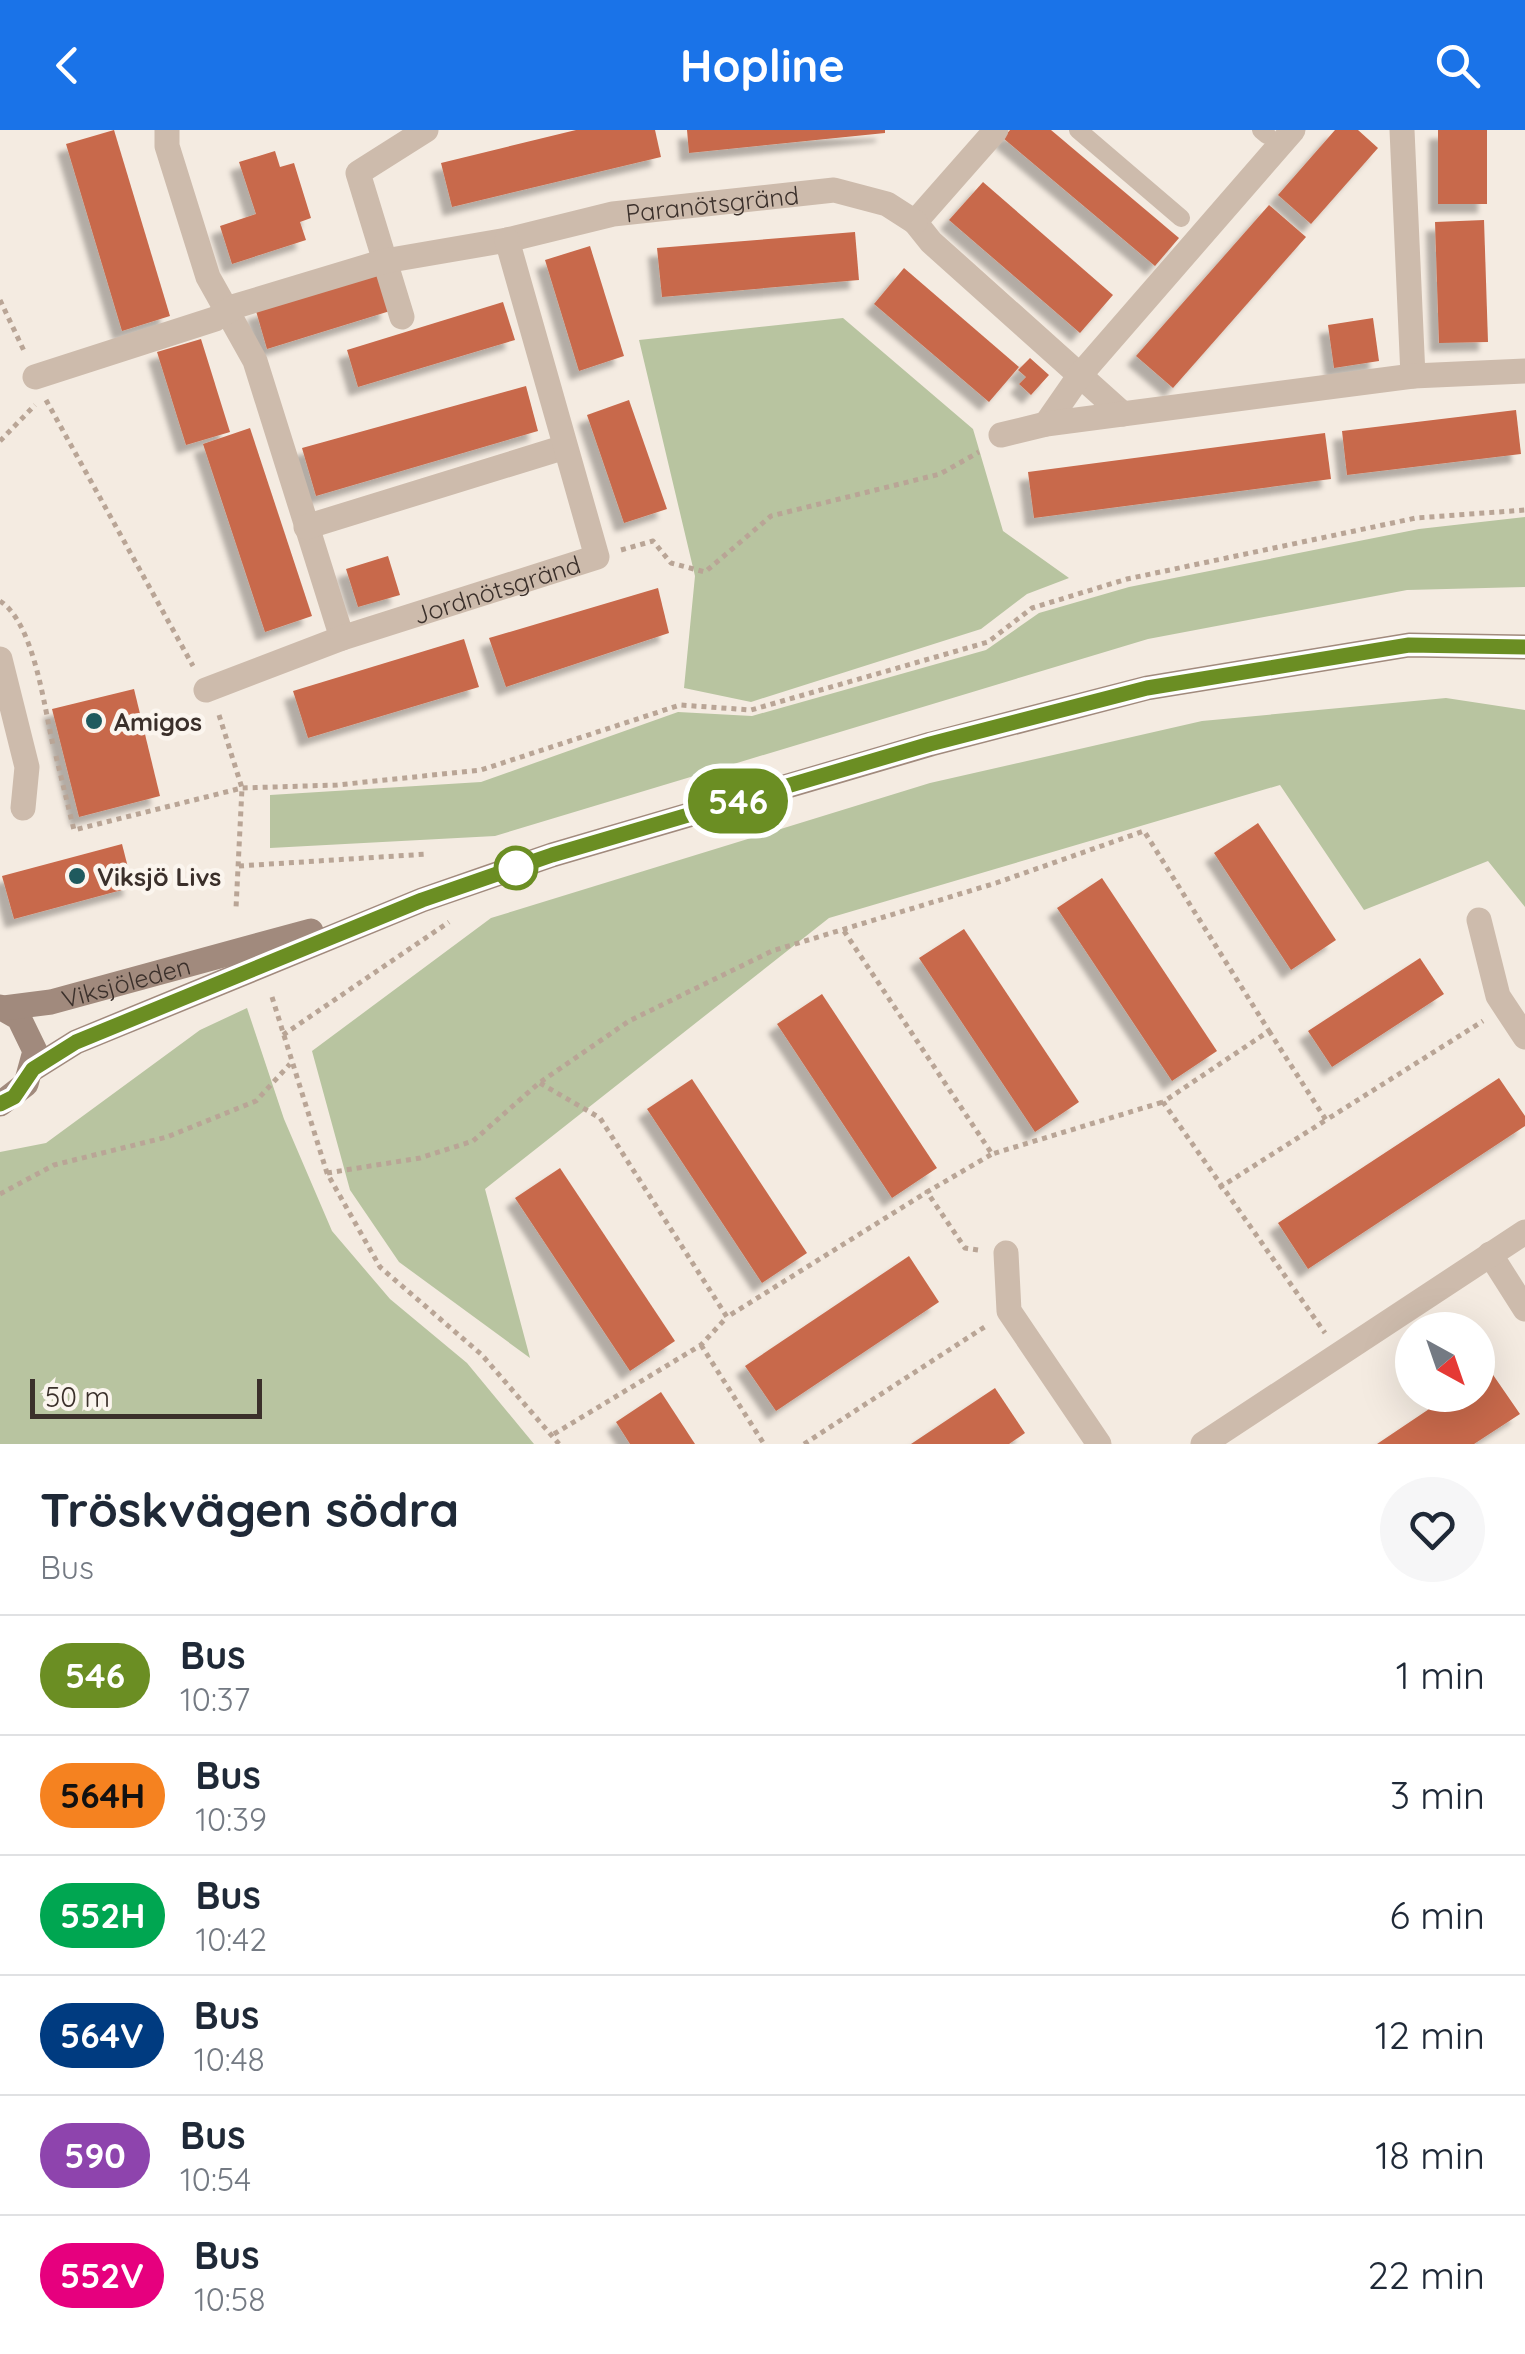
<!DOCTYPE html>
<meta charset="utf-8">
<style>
:root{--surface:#fff;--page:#f6f6f7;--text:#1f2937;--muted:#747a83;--line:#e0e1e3;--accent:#1a73e8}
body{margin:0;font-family:Quicksand,sans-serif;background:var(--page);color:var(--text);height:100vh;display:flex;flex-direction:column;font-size:38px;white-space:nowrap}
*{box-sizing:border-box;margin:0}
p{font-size:32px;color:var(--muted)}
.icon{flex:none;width:55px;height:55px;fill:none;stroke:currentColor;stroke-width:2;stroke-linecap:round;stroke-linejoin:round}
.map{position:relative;height:1314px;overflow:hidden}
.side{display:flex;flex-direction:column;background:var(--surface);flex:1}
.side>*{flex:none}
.badge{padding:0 20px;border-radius:32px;font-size:35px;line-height:65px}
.needle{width:65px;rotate:140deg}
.controls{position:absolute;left:1395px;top:1182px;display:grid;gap:20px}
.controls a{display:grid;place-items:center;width:100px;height:100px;border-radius:50%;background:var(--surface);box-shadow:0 10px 40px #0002;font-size:50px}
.scale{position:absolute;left:30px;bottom:25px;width:232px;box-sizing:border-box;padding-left:10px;border:5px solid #3b302b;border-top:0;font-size:28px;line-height:35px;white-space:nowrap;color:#3b302b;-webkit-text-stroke:8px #fbf5ee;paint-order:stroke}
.map>.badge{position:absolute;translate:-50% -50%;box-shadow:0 0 0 5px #fff}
.round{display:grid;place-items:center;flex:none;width:105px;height:105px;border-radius:52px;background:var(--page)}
.overview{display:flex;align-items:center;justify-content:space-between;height:170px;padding:0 40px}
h1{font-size:48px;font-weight:700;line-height:75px}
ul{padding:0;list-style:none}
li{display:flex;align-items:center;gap:30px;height:120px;padding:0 40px;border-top:2px solid var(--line)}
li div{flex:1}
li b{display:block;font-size:38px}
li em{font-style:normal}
li .badge{min-width:110px;font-weight:700;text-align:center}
header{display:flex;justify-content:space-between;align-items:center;height:130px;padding:0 40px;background:var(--accent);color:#fff;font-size:45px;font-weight:700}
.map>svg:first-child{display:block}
.green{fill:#b8c4a0}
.building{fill:#c8694b;filter:url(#shadow)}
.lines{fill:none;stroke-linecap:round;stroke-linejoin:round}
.path{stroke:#b9a596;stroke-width:5;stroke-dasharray:5 5;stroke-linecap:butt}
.lane{stroke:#cdbbac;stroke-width:18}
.street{stroke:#cdbbac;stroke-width:25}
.secondary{stroke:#a18a7d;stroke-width:25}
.line-casing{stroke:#fff;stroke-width:22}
.line{stroke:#6b8e23;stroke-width:15}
.poi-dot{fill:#1f5a5e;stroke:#fbf5ee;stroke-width:4}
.stop-dot{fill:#fff;stroke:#6b8e23;stroke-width:5}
.labels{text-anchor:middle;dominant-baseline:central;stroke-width:9;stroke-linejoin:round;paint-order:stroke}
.street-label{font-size:25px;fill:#3b302b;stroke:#fbf5ee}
.poi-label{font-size:25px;font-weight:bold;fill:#3b302b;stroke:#fbf5ee;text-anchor:start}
</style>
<header><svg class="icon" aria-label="back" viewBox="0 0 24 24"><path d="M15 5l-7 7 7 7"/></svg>Hopline<svg class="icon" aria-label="search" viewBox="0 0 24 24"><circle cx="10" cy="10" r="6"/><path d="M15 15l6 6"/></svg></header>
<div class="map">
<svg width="1525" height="1314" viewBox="0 0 1525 1314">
<defs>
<filter id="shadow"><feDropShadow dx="-9" dy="9" stdDeviation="2.5" flood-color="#0004"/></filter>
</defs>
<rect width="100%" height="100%" fill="#f4ebe1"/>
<g class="green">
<path d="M843 188 973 299 1003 401 1069 448 1027 464 981 499 751 572 684 558 695 446 639 210Z"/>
<path d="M1525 387V457L1407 460 1148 509 495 706 270 718V665L481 652 678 582 752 586 986 520 1039 483 1129 457 1419 399Z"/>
<path d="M1446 568 1525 580V777L1488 731 1364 780 1280 655 829 788 485 1059 530 1228 399 1132 350 1060 312 921 491 788 930 653 1202 591Z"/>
<path d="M247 878 284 989 332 1101 390 1169 467 1233 534 1314H0V1022L46 1013 200 900Z"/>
</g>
<g class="building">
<path d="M114 0 170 186 122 201 66 14Z"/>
<path d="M576 0H655L661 27 452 77 441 33Z"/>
<path d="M687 0H885V3L689 23Z"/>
<path d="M1010 0H1051L1179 108 1155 136 1003 8Z"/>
<path d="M1335 0H1358L1378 18 1311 94 1278 65Z"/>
<rect x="1438" y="0" width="49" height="74"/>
<path d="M275 21 280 37 294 33 311 88 300 92 306 110 232 134 220 96 256 84 239 32Z"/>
<path d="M983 52 1113 165 1080 203 949 90Z"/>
<path d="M1269 75 1306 107 1173 258 1136 226Z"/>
<path d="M1484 90 1488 212 1439 213 1435 92Z"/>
<path d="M855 102 859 150 662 167 657 118Z"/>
<path d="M590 116 624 226 579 241 545 130Z"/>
<path d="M904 138 1019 237 989 272 874 174Z"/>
<path d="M378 143 390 181 267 219 256 181Z"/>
<path d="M503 172 515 210 358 257 347 220Z"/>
<path d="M1373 188 1379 231 1334 238 1328 195Z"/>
<path d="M201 209 230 302 186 315 157 222Z"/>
<path d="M1030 228 1049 245 1031 265 1019 254 1026 247 1018 240Z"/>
<path d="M526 256 538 301 316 366 302 318Z"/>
<path d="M629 270 667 379 624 393 587 285Z"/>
<path d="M1516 280 1521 324 1347 345 1342 301Z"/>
<path d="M250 298 312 486 265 502 203 314Z"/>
<path d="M1325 303 1331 349 1034 388 1028 342Z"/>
<path d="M388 426 400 465 358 477 346 439Z"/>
<path d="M658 458 669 503 506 557 489 508Z"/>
<path d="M464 509 479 557 308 608 293 561Z"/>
<path d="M134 559 160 666 79 687 52 579Z"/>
<path d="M1258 693 1336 810 1291 840 1214 723Z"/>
<path d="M122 714 133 757 14 789 2 746Z"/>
<path d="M1102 748 1217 921 1172 951 1057 778Z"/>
<path d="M964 799 1079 972 1035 1002 919 828Z"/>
<path d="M1420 828 1444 864 1332 937 1308 901Z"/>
<path d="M822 864 937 1038 892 1068 777 894Z"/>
<path d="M1499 948 1525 986V996L1308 1139 1278 1093Z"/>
<path d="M692 949 807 1123 762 1153 647 979Z"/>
<path d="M560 1038 675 1211 630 1241 515 1068Z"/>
<path d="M909 1126 939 1172 776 1281 745 1236Z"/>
<path d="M1489 1239 1520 1284 1474 1314H1377L1450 1265H1478V1247Z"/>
<path d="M995 1258 1025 1303 1009 1314H911Z"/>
<path d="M661 1262 695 1314H630L616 1292Z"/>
</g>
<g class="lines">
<g class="path">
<path d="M0 170 25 223"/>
<path d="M46 270 193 536"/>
<path d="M0 311 35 275"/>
<path d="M621 420 653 411 671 433 705 442 771 386 940 344 979 322"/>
<path d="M0 471C34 493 44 576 53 615"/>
<path d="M219 585 242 658 236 778"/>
<path d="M56 626 74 700 242 658 337 655 481 640 680 575 751 580 988 512 1032 478 1127 449 1416 388 1525 380"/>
<path d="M239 736 428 724"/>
<path d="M844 801 992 1024 1163 972"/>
<path d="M272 867 327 1043 380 1137 482 1225 559 1314"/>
<path d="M1269 901 1326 990 1483 891"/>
<path d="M283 905 449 792"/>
<path d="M540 953 600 988 727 1187 927 1062"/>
<path d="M327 1043 420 1028 473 1011 539 953 629 891 772 821 996 753 1144 701 1269 901 1163 972 1325 1203"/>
<path d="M1219 1058 1326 990"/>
<path d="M0 1064 54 1035 167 1007 256 971 290 934"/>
<path d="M978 1120 965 1118 927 1062 992 1024"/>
<path d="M701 1215 764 1314"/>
<path d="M554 1304 701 1215 727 1187"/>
<path d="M804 1314 986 1196"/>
</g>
<g class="lane">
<path d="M1078 0 1181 88"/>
<path d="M1261 0 1267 5"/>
</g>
<g class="street">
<path d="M167 0V16L208 147 255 231 342 508"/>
<path d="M996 0 915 92 931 112 1123 284"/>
<path d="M1402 0 1413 246"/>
<path d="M402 187 358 43 426 0"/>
<path id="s1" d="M35 247 215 189 236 176 385 131 507 110 613 84 834 60 887 74 915 92"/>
<path d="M1046 294 1080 245 1293 0"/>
<path d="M1001 305 1046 294 1413 246 1525 241"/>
<path d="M306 397 565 317"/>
<path d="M0 529 27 637 23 678"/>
<path id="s2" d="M206 560 342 508 597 427 507 110"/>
<path d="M1479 790 1498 866 1525 907"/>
<path d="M1006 1123 1009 1181 1099 1314"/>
<path d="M1490 1124 1525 1179"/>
<path d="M1203 1314 1525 1102"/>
</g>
<g class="secondary">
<path d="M0 877 19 888 35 921 26 954 0 974"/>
<path id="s3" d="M4 878 51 872 311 801"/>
<path d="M33 939 76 912 422 770 552 725 931 614 1147 558 1409 515 1525 517"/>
</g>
</g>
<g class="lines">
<defs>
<path id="line" d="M0 974 14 967 33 939 76 912 422 770 552 725 930 614 1147 558 1409 515 1525 517"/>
</defs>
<use href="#line" class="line-casing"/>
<use href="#line" class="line"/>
</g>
<g class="poi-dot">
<circle cx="94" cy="591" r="10"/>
<circle cx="77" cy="746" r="10"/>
</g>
<circle class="stop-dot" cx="516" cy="738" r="20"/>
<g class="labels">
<g class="street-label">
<text stroke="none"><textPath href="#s1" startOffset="702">Paranötsgränd</textPath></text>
<text stroke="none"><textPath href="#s2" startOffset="308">Jordnötsgränd</textPath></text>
<text stroke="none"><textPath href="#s3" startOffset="125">Viksjöleden</textPath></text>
</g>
<g class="poi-label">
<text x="114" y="591">Amigos</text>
<text x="97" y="746">Viksjö Livs</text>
</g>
</g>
</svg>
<div class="controls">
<a><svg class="needle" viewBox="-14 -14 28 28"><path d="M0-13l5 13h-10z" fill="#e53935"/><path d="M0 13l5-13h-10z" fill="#747a83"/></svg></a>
</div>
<div class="scale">50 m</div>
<b class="badge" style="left:738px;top:671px;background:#6b8e23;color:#fff">546</b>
</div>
<section class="side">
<div class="overview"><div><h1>Tröskvägen södra</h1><p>Bus</p></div><a class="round"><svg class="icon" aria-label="heart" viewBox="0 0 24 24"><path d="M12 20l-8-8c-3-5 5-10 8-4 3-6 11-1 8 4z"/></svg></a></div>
<ul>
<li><span class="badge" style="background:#6b8e23;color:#fff">546</span><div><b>Bus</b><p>10:37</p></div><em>1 min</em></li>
<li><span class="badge" style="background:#f58220;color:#111">564H</span><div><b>Bus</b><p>10:39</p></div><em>3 min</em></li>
<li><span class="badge" style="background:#00a651;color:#fff">552H</span><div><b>Bus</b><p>10:42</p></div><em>6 min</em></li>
<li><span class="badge" style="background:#003b80;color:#fff">564V</span><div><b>Bus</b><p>10:48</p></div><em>12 min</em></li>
<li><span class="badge" style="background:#8e44ad;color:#fff">590</span><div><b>Bus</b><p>10:54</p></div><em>18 min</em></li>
<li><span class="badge" style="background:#e6007e;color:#fff">552V</span><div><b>Bus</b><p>10:58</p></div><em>22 min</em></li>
</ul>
</section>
